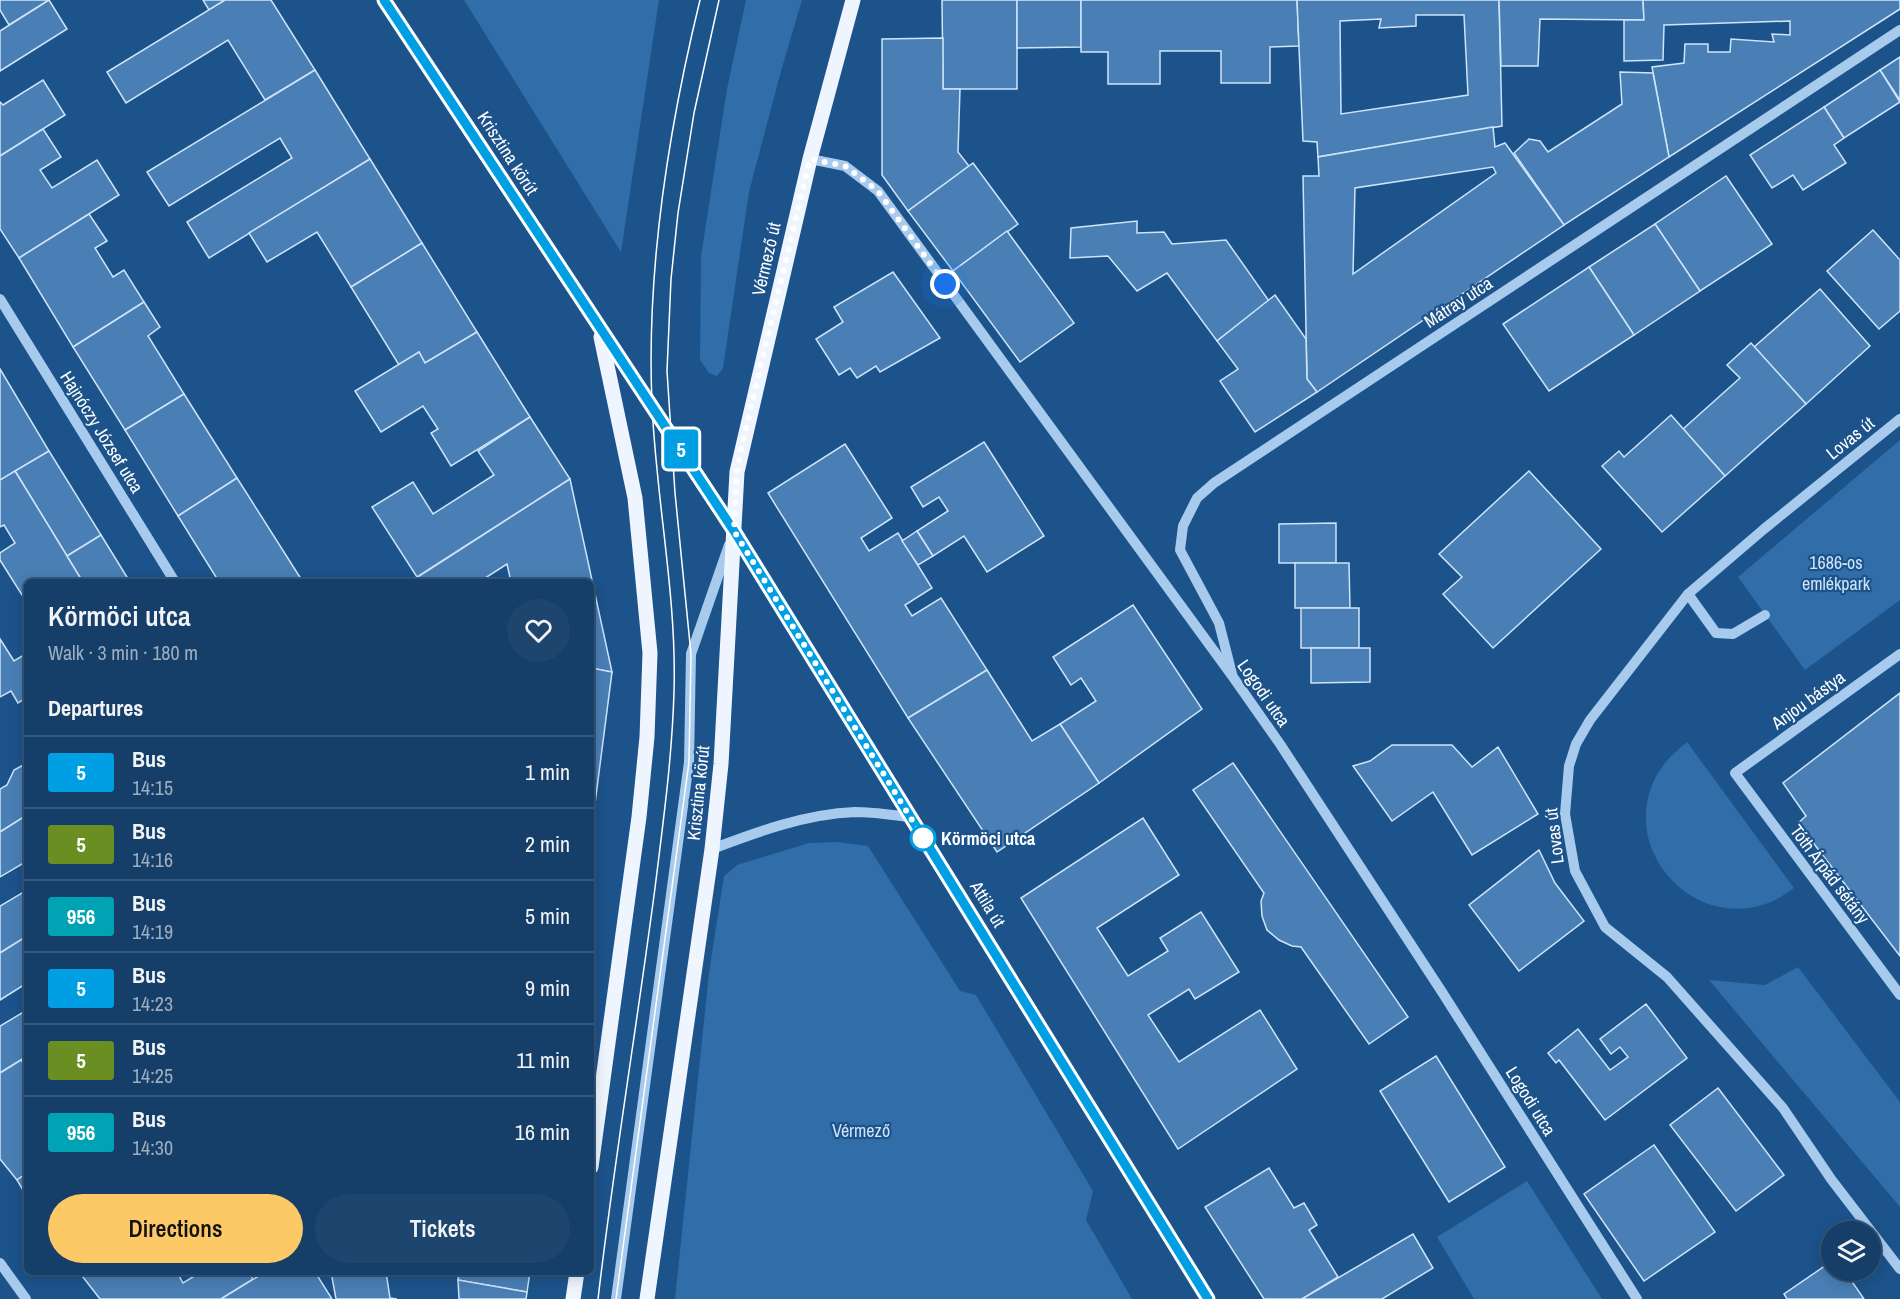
<!DOCTYPE html>
<meta charset="utf-8">
<style>
:root{--surface:#153e68;--page:#1e456e;--text:#f1f3f6;--muted:#9daec0;--line:#34577c;--accent:#fdc966}
body{margin:0;font-family:"Archivo Narrow",sans-serif;background:var(--page);color:var(--text);height:100vh;display:flex;flex-direction:column;font-size:22px;white-space:nowrap}
*{box-sizing:border-box;margin:0}
p{font-size:20px;color:var(--muted)}
.icon{flex:none;width:33px;height:33px;fill:none;stroke:currentColor;stroke-width:2;stroke-linecap:round;stroke-linejoin:round}
.map{position:relative;flex:1;overflow:hidden}
.details{position:absolute;left:24px;top:579px;width:570px;height:696px;display:flex;flex-direction:column;background:var(--surface);border-radius:9px;box-shadow:0 3px 15px #0003,0 0 0 2px var(--line)}
.details>*{flex:none}
.badge{padding:0 12px;border-radius:4px;font-size:21px;line-height:39px}
.buttons{position:absolute;left:1821px;top:1221px;display:grid;gap:12px}
.buttons a{display:grid;place-items:center;width:60px;height:60px;border-radius:50%;background:var(--surface);box-shadow:0 3px 15px #0003,0 0 0 2px var(--line);font-size:30px}
.you{position:absolute;width:30px;height:30px;margin:-15px;border:4px solid #fff;border-radius:50%;background:#1a73e8;box-shadow:0 0 0 9px #1a73e833}
.map>.badge{position:absolute;translate:-50% -50%;box-shadow:0 0 0 3px #fff}
h2{padding:0 24px;font-size:22px;line-height:54px}
.round{display:grid;place-items:center;flex:none;width:63px;height:63px;border-radius:32px;background:var(--page)}
.head{display:flex;align-items:center;justify-content:space-between;height:102px;padding:0 24px}
h1{font-size:28px;font-weight:600;line-height:45px}
.primary-button{display:flex;gap:12px;margin-top:auto;padding:12px 24px}
.primary-button a{flex:1;height:69px;border-radius:36px;background:var(--accent);color:#111;font-size:24px;font-weight:600;line-height:69px;text-align:center}
.primary-button a+a{background:var(--page);color:var(--text)}
ul{padding:0;list-style:none}
li{display:flex;align-items:center;gap:18px;height:72px;padding:0 24px;border-top:2px solid var(--line)}
li div{flex:1}
li b{display:block;font-size:22px}
li em{font-style:normal}
li .badge{min-width:66px;font-weight:700;text-align:center}
.map>svg:first-child{display:block}
.green{fill:#306da9}
.building{fill:#4a7fb5;stroke:#cee4f9;stroke-width:1.5;fill-rule:evenodd}
.lines{fill:none;stroke-linecap:round;stroke-linejoin:round}
.minor{stroke:#a8cbed;stroke-width:10}
.major{stroke:#eef5ff;stroke-width:15}
.tram{stroke:#fff;stroke-width:1.5}
.line-casing{stroke:#fff;stroke-width:14}
.line{stroke:#009ee3;stroke-width:9}
.walk{stroke:#fff;stroke-width:6;stroke-dasharray:0 10.8}
.stop-dot{fill:#fff;stroke:#009ee3;stroke-width:3}
.labels{text-anchor:middle;dominant-baseline:central;stroke-width:4.5;stroke-linejoin:round;paint-order:stroke}
.street-label{font-size:18px;fill:#fff;stroke:#1c538b}
.park-label{font-size:18px;fill:#cee4f9;stroke:#1c538b}
.stop-label{font-size:18px;font-weight:bold;fill:#fff;stroke:#1c538b;text-anchor:start}
</style>
<div class="map">
<svg width="1900" height="1299" viewBox="0 0 1900 1299">
<rect width="100%" height="100%" fill="#1c538b"/>
<g class="green">
<path d="M464 0H659L621 252Z"/>
<path d="M746 0H802L781 71 749 192 723 368 717 376 709 373 700 360 701 256 727 89Z"/>
<path d="M1900 440V600L1805 670 1738 577Z"/>
<path d="M1687 742 1794 888C1784 895 1774 902 1762 905 1691 926 1625 853 1652 785 1659 767 1672 754 1687 742Z"/>
<path d="M838 842 868 846 960 991 976 995 1093 1191 1086 1220 1132 1299H675L709 973 724 876 737 865 809 843Z"/>
<path d="M1798 967 1900 1102V1207L1709 980 1765 985Z"/>
<path d="M1527 1181 1602 1299H1474L1437 1237Z"/>
</g>
<g class="building">
<path d="M0 0H49L9 25 0 10Z"/>
<path d="M49 0 67 29 0 71V31Z"/>
<path d="M203 0H225L209 10Z"/>
<path d="M225 0H271L315 70 265 100 228 40 126 103 107 72Z"/>
<path d="M942 0H1017V89H943Z"/>
<path d="M1017 0H1081V47L1017 48Z"/>
<path d="M1081 0H1297L1299 46 1270 47V83H1221V51H1160V84H1108V52H1081Z"/>
<path d="M1297 0H1499L1502 126 1318 157 1317 142 1303 141ZM1416 15H1464L1468 95 1341 114 1340 21 1381 19 1379 28 1416 26Z"/>
<path d="M1499 0H1643L1644 20 1540 19 1538 66H1501Z"/>
<path d="M1643 0H1900V9L1669 157 1652 67 1684 63 1685 44H1708V52H1730L1731 39 1774 42 1772 34 1790 35V21L1664 25 1663 60 1624 61V20H1644Z"/>
<path d="M943 38V89H960L958 152 969 166 908 211 882 175V39Z"/>
<path d="M1900 57V100L1880 70Z"/>
<path d="M315 70 370 159 209 258 187 222 292 158 280 138 169 206 147 172Z"/>
<path d="M1880 70 1900 102 1844 138 1824 107Z"/>
<path d="M1620 72 1653 73 1669 157 1564 225 1514 153 1529 139 1540 141 1548 152 1622 104Z"/>
<path d="M43 80 65 115 0 156V102L3 105Z"/>
<path d="M1824 107 1844 138 1834 145 1846 163 1803 190 1793 175 1772 188 1750 155Z"/>
<path d="M1493 127 1495 147 1505 143 1564 225 1317 392 1307 379 1303 176H1319L1318 157ZM1493 167 1496 173 1353 274 1355 188Z"/>
<path d="M43 129 61 157 40 170 52 188 97 160 119 195 19 258 0 229V156Z"/>
<path d="M370 159 422 243 351 287 317 232 267 262 249 233Z"/>
<path d="M973 163 1018 224 953 271 908 211Z"/>
<path d="M1726 176 1772 244 1700 291 1655 224Z"/>
<path d="M89 214 107 241 95 248 113 277 124 270 144 302 73 347 19 258Z"/>
<path d="M1137 221V233L1164 232 1172 244 1226 240 1269 301 1217 341 1167 273 1137 291 1108 256 1070 258 1071 228Z"/>
<path d="M1655 224 1700 291 1634 335 1589 267Z"/>
<path d="M1873 230 1900 260V311L1879 329 1827 271Z"/>
<path d="M1007 231 1074 323 1020 362 953 271Z"/>
<path d="M422 243 477 332 425 363 419 352 399 365 351 287Z"/>
<path d="M1589 267 1634 335 1549 391 1503 324Z"/>
<path d="M893 272 940 338 880 372 876 366 857 378 850 368 839 375 816 339 843 322 834 307Z"/>
<path d="M1820 289 1870 346 1806 404 1754 347Z"/>
<path d="M1275 295 1306 339 1307 379 1317 392 1255 432 1220 381 1238 369 1217 341Z"/>
<path d="M144 302 160 327 148 336 184 394 125 430 73 347Z"/>
<path d="M477 332 530 417 451 466 431 433 438 429 423 406 381 432 355 391 419 352 425 363Z"/>
<path d="M1751 343 1806 404 1725 476 1683 429 1740 378 1727 365Z"/>
<path d="M0 369 49 451 0 480Z"/>
<path d="M184 394 237 478 178 516 125 430Z"/>
<path d="M1671 415 1725 476 1662 532 1602 466 1619 451 1624 457Z"/>
<path d="M530 417 570 479 417 577 372 507 413 482 433 514 494 475 478 451Z"/>
<path d="M984 442 1044 536 987 572 964 536 933 556 917 531 948 511 939 497 923 507 911 487Z"/>
<path d="M845 444 892 518 861 538 869 551 898 533 932 588 905 605 912 616 941 598 987 670 908 718 768 493Z"/>
<path d="M49 451 101 535 67 556 15 471Z"/>
<path d="M15 471 83 582H27V603L0 560V553L15 543 4 525 0 527V480Z"/>
<path d="M1529 471 1601 549 1493 648 1443 594 1462 577 1439 554Z"/>
<path d="M237 478 303 582H219L178 516Z"/>
<path d="M570 479 612 672 591 668V582H511L507 564 479 582H414L413 580Z"/>
<path d="M1336 523V563H1279V524Z"/>
<path d="M917 531 933 556 918 565 902 541Z"/>
<path d="M101 535 130 582H83L67 556Z"/>
<path d="M1295 563H1349L1350 608H1295Z"/>
<path d="M1133 605 1202 709 1099 783 1060 724 1096 701 1081 678 1071 685 1053 657Z"/>
<rect x="1301" y="608" width="58" height="40"/>
<path d="M0 639 14 661 27 653V697L18 703 11 691 0 697Z"/>
<path d="M1311 648H1370V682L1311 683Z"/>
<path d="M591 668 612 672 593 819H591Z"/>
<path d="M987 670 1032 741 1060 724 1099 783 997 852 908 718Z"/>
<path d="M1900 693V956L1798 823 1806 816 1783 783Z"/>
<path d="M1392 745H1452L1472 767 1498 747 1538 814 1472 855 1433 792 1392 821 1353 766 1370 761Z"/>
<path d="M27 763V815L0 832V789L7 785 14 770Z"/>
<path d="M1233 763 1408 1017 1369 1044 1301 947 1292 946 1279 940 1267 930 1262 916 1261 901 1264 893 1193 790Z"/>
<path d="M27 815V861L0 877V832Z"/>
<path d="M1143 818 1179 875 1097 928 1128 976 1168 951 1160 938 1201 912 1239 972 1195 999 1189 989 1148 1015 1179 1062 1260 1010 1297 1069 1178 1149 1021 898Z"/>
<path d="M1539 850 1555 883 1584 921 1519 971 1469 905Z"/>
<path d="M27 890V936L0 953V906Z"/>
<path d="M27 936V983L0 1000V953Z"/>
<path d="M1646 1004 1687 1058 1605 1120 1559 1060 1556 1063 1548 1053 1578 1029 1610 1070 1628 1057 1620 1047 1611 1054 1600 1039Z"/>
<path d="M27 1010V1056L0 1073V1026Z"/>
<path d="M1436 1056 1505 1167 1449 1202 1380 1091Z"/>
<path d="M21 1060 27 1069V1173L17 1180 0 1159V1073Z"/>
<path d="M1718 1088 1784 1175 1736 1211 1670 1125Z"/>
<path d="M1654 1145 1715 1232 1644 1281 1584 1194Z"/>
<path d="M1269 1168 1294 1208 1304 1203 1317 1225 1309 1230 1338 1277 1302 1299H1264L1205 1207Z"/>
<path d="M27 1173V1197L17 1180Z"/>
<path d="M1413 1234 1433 1268 1382 1299H1302Z"/>
<path d="M1832 1261V1270H1844L1864 1299H1787L1784 1294Z"/>
<path d="M79 1272H177L183 1283 201 1272H249L253 1279 221 1299H100Z"/>
<path d="M265 1272H315L332 1299H221Z"/>
<path d="M331 1272H386L390 1298 397 1299H336Z"/>
<path d="M530 1272 527 1292 458 1280 459 1274 428 1272Z"/>
<path d="M458 1280 527 1292 526 1299H459Z"/>
</g>
<g class="lines">
<g class="minor">
<path d="M810 159 845 166 878 191 1233 677 1280 744 1442 992 1637 1299"/>
<path d="M0 299 175 582"/>
<path d="M1900 419 1764 529 1688 594 1590 720 1576 744 1569 766 1565 814 1575 871 1605 927 1667 977 1783 1108 1831 1179 1900 1269"/>
<path d="M1688 594 1716 633 1733 634 1765 615"/>
<path d="M1900 654 1735 773 1900 995"/>
<path d="M1232 674 1219 623 1180 550 1183 526 1197 498 1214 483 1900 30"/>
<path d="M712 849C757 832 805 814 855 812 873 812 892 815 910 817"/>
<path d="M0 1263 26 1299"/>
<path d="M616 1299 689 762 691 654 729 545"/>
</g>
<g class="major">
<path d="M384 0 734 531 1208 1299"/>
<path d="M591 1167 639 817 647 737 650 653 635 498 601 337"/>
<path d="M573 1299 577 1272"/>
<path d="M647 1299 712 849 721 764 737 472 810 159 853 0"/>
</g>
<g class="tram">
<path d="M598 1299C614 1162 637 1025 655 888 663 823 672 759 674 692 677 596 656 500 652 404 646 268 668 131 700 0"/>
<path d="M616 1299 689 762 691 654 675 493 667 371 671 279 678 213 694 113 719 0"/>
</g>
</g>
<g class="lines">
<defs>
<path id="line" d="M384 0 734 531 1208 1299"/>
</defs>
<use href="#line" class="line-casing"/>
<use href="#line" class="line"/>
<path class="walk" d="M923 838 734 531 736 480 741 449 810 159 845 166 878 191 945 284"/>
</g>
<circle class="stop-dot" cx="923" cy="838" r="12"/>
<g class="labels">
<g class="street-label">
<text transform="translate(508 153) rotate(57)">Krisztina körút</text>
<text transform="translate(766 259) rotate(-77)">Vérmező út</text>
<text transform="translate(1458 302) rotate(-33)">Mátray utca</text>
<text transform="translate(102 432) rotate(58)">Hajnóczy József utca</text>
<text transform="translate(1850 438) rotate(-39)">Lovas út</text>
<text transform="translate(1264 693) rotate(55)">Logodi utca</text>
<text transform="translate(1808 700) rotate(-36)">Anjou bástya</text>
<text transform="translate(698 793) rotate(-84)">Krisztina körút</text>
<text transform="translate(1554 836) rotate(-97)">Lovas út</text>
<text transform="translate(1830 874) rotate(53)">Tóth Árpád sétány</text>
<text transform="translate(988 904) rotate(59)">Attila út</text>
<text transform="translate(1531 1101) rotate(58)">Logodi utca</text>
</g>
<g class="park-label">
<text x="1836" y="562">1686-os<tspan x="1836" dy="21">emlékpark</tspan></text>
<text x="861" y="1130">Vérmező</text>
</g>
<g class="stop-label">
<text x="941" y="838">Körmöci utca</text>
</g>
</g>
</svg>
<div class="buttons">
<a><svg class="icon" aria-label="layers" viewBox="0 0 24 24"><path d="M12 4l9 5-9 5-9-5zM3 14l9 5 9-5"/></svg></a>
</div>
<div class="you" style="left:945px;top:284px"></div>
<b class="badge" style="left:681px;top:449px;background:#009ee3;color:#fff">5</b>
<section class="details">
<div class="head"><div><h1>Körmöci utca</h1><p>Walk · 3 min · 180 m</p></div><a class="round"><svg class="icon" aria-label="heart" viewBox="0 0 24 24"><path d="M12 20l-8-8c-3-5 5-10 8-4 3-6 11-1 8 4z"/></svg></a></div>
<h2>Departures</h2>
<ul>
<li><span class="badge" style="background:#009ee3;color:#fff">5</span><div><b>Bus</b><p>14:15</p></div><em>1 min</em></li>
<li><span class="badge" style="background:#6b8e23;color:#fff">5</span><div><b>Bus</b><p>14:16</p></div><em>2 min</em></li>
<li><span class="badge" style="background:#00a3b4;color:#fff">956</span><div><b>Bus</b><p>14:19</p></div><em>5 min</em></li>
<li><span class="badge" style="background:#009ee3;color:#fff">5</span><div><b>Bus</b><p>14:23</p></div><em>9 min</em></li>
<li><span class="badge" style="background:#6b8e23;color:#fff">5</span><div><b>Bus</b><p>14:25</p></div><em>11 min</em></li>
<li><span class="badge" style="background:#00a3b4;color:#fff">956</span><div><b>Bus</b><p>14:30</p></div><em>16 min</em></li>
</ul>
<div class="primary-button"><a>Directions</a><a>Tickets</a></div>
</section>
</div>
